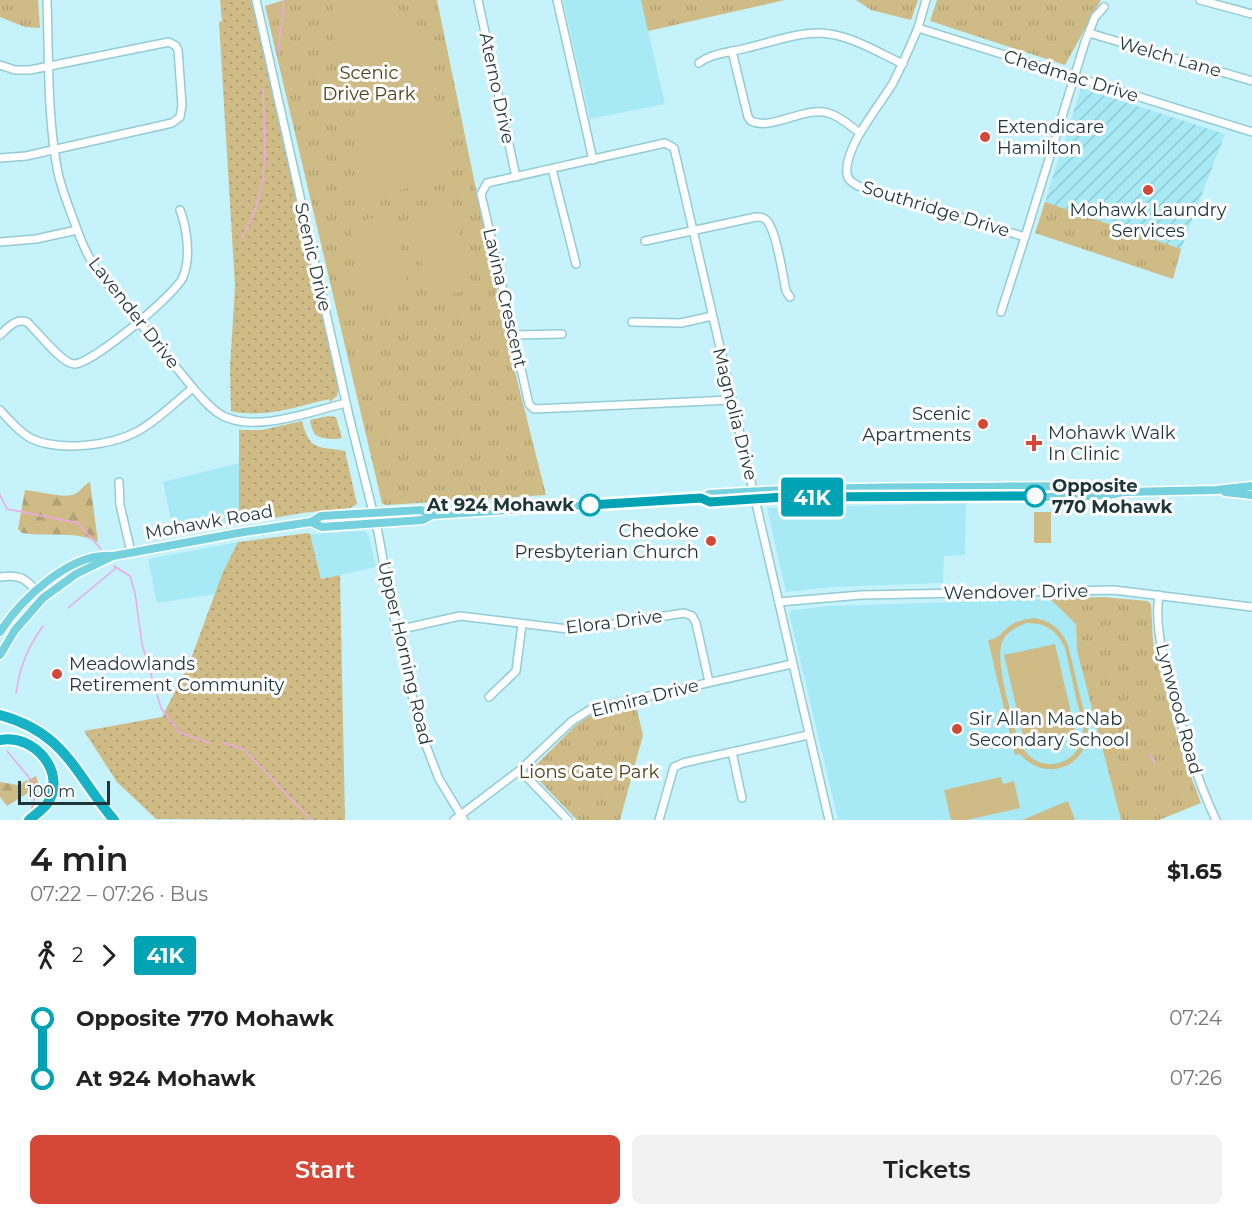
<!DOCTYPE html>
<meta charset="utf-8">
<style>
:root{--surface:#fff;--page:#f2f2f2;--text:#222;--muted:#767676;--accent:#d54838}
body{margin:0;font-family:Montserrat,sans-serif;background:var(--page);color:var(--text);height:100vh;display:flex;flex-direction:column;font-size:22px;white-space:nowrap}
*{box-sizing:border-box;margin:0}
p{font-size:20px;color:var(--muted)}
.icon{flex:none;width:33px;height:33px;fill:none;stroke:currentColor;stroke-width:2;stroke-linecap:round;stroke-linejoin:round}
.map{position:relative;height:820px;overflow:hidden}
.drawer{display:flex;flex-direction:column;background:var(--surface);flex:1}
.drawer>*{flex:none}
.badge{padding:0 12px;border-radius:4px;font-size:21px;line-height:39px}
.scale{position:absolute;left:18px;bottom:15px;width:92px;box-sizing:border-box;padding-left:6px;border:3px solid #1e3539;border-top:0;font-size:16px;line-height:21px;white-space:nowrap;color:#1e3539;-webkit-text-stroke:4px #fff;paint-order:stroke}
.map>.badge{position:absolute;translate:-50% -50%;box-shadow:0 0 0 3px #fff}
.legs{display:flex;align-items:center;gap:9px;height:66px;padding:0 30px;font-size:20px}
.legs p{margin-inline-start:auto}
.head{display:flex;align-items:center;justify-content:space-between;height:102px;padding:0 30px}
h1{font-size:33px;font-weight:600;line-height:45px}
.button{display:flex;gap:12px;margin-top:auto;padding:12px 30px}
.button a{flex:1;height:69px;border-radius:9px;background:var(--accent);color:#fff;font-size:24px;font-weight:600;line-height:69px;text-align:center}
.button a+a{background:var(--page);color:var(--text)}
ul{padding:0 30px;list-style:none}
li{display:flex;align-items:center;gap:21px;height:60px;font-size:22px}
li i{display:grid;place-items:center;width:9px;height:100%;margin:0 8px;background:currentColor}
li i::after{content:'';width:15px;height:15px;margin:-8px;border:4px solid;border-radius:50%;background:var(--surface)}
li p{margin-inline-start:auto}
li:first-child i{background:linear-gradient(#0000 50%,currentColor 0)}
li:last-child i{background:linear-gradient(currentColor 50%,#0000 0)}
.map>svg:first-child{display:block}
.built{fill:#a7eaf6}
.industrial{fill:url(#industrial-furrows)}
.grass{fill:url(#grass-dots)}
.forest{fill:url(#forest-firs)}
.park{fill:url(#park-tufts)}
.pitch{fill:#cfbb86;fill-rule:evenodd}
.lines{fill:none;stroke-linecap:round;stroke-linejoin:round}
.stream{stroke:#efa7e9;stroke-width:1.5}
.minor-casing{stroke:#93cbd5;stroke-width:10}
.major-casing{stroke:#fff;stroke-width:11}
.highway-casing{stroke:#fff;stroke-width:14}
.minor{stroke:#fff;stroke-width:7}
.major{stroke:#74d1dd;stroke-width:8}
.highway{stroke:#17b2c6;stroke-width:10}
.line-1-casing{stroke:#fff;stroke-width:14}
.line-1{stroke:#00a3b4;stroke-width:9}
.poi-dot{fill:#d54838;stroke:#fff;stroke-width:2}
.stop-1-dot{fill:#fff;stroke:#00a3b4;stroke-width:3}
.labels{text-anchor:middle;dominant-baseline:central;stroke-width:6;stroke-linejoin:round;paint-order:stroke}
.street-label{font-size:18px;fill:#1e3539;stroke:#fff}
.park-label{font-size:18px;fill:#4e4019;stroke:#fff}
.poi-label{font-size:18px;fill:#1e3539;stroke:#fff;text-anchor:start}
.stop-label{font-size:18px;font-weight:bold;fill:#1e3539;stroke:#fff;text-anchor:start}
</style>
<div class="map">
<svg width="1252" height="820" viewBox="0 0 1252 820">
<defs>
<pattern id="industrial-furrows" width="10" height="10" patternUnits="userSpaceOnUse" patternTransform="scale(1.5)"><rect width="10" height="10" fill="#a7eaf6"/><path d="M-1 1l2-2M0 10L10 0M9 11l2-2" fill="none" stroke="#8fc9d4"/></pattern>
<pattern id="grass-dots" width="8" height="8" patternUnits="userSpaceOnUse" patternTransform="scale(1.5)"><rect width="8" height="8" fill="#cfbb86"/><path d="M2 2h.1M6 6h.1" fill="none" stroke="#b1a174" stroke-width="1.8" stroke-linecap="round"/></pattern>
<pattern id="forest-firs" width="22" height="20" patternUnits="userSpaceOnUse" patternTransform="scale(1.5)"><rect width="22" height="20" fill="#cfbb86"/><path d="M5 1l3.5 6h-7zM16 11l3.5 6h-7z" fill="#b1a174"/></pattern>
<pattern id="park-tufts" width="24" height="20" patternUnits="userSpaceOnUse" patternTransform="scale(1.5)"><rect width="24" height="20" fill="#cfbb86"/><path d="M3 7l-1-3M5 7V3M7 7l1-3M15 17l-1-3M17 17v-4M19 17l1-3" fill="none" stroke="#b1a174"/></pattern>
</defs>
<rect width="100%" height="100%" fill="#c6f3fb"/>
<g class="built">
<path d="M563 0H641L665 104 590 119Z"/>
<path d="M239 463V524L174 535 163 482Z"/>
<path d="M966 503 965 555 944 556 943 583 833 587 786 592 767 508Z"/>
<path d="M365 531 369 537 376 567 321 579 310 534Z"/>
<path d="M238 542 215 594 157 603 148 559Z"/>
<path d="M1050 599 1076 624 1077 651 1121 820H838L789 613 792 610 829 606Z"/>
</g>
<path class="industrial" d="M1081 88 1225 134 1181 249 1045 202Z"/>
<g class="grass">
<path d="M220 0H252L339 386 337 396 330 402 329 399C298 406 264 419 231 411L230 368 235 286 219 22 222 21Z"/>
<path d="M328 416 336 417 342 438C336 440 321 439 316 435 312 432 311 424 310 420Z"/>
<path d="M302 421C310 452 318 446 345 451L357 504 350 508 302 513 239 524V430H262Z"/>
<path d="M307 533 310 534 321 579 340 575 345 820 156 819 117 782 84 731 162 717 189 664 223 572 238 542Z"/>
</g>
<g class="forest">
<path d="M90 482 98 542C74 530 48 537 22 533L18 529 25 490C38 491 65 499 75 494 81 491 83 485 90 482Z"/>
<path d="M36 776 39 786 7 806 0 797V782L18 785Z"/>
</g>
<g class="park">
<path d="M0 0H38L40 28 25 27 0 17Z"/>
<path d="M284 0H437L508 344 546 495 386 505 382 503 265 6Z"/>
<path d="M641 0H785L648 31Z"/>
<path d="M856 0H918L911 20 871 10Z"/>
<path d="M937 0H1101L1065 65 930 21Z"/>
<path d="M1045 202 1181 249 1173 279 1035 233Z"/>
<path d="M1103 597 1147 601 1151 604 1153 642 1181 750 1201 803 1159 820H1121L1077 651 1076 624 1050 599Z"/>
<path d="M636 706 643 735 620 820H577L533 774V768L575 726 589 716Z"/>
</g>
<g class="pitch">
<path d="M380 3 403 11 420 28 430 50 431 95 339 100 332 5Z"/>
<path d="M443 106 449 130 451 150 446 165 433 182 355 201 354 114 357 110Z"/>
<path d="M451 200 472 289 430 299 409 210Z"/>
<path d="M393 214 409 291 366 300 349 223Z"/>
<rect x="1034" y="512" width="17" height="31"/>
<path d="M1035 618C1052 622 1061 629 1068 645L1088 729C1088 768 1045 783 1020 754L1015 755 988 640C999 638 1000 634 1007 628 1015 621 1025 619 1035 618ZM1026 623C1045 622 1057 630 1065 648 1069 666 1073 684 1077 702 1079 710 1083 720 1083 729 1084 748 1069 765 1049 764 1033 763 1025 753 1018 740 1013 718 993 658 1003 640 1008 631 1017 627 1026 623Z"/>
<path d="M1055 644 1076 734 1025 744 1004 655Z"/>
<path d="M1001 777 1003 784 1014 781 1020 808 967 820H951L944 790Z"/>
<path d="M1068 801 1075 820H1022Z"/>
</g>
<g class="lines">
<g class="stream">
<path d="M278 53 284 0"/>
<path d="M242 238C247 227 253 216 257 204 269 167 264 127 263 89"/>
<path d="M0 495 7 509 78 523 101 549"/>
<path d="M114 566 130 576 135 593 142 644 161 708 179 732 209 743"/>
<path d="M68 608 116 568"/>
<path d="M16 693C20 666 27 649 43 626"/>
<path d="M223 743 244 749 311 820"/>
<path d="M7 751 33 782 36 790 32 808"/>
<path d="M1149 754 1155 763"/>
</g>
<defs>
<g id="minor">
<path d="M47 0C49 57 47 117 58 173 62 190 68 205 74 221 80 239 87 255 97 271L193 388C202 398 211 410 223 416 257 433 311 411 346 403"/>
<path d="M256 0 349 416 378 532 390 599 420 730 439 779 464 820"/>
<path d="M478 0 516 177"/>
<path d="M557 0 593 160"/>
<path d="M926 0 918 28 1252 132"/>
<path d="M1200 0 1252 14"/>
<path d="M918 28C910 47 902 65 893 83 880 105 844 147 847 173 847 180 853 183 858 186L1025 237 1085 42 1095 17 1104 7"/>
<path d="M1089 33 1252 81"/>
<path d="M732 51 748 117 751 121C772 131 804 106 828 113 840 116 850 126 860 133"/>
<path d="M699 63C712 53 731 52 747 48 771 42 796 33 820 33 849 34 877 52 903 64"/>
<path d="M0 65 15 70H30L169 42 176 46 178 50 182 105 180 117 172 123 26 156 0 158"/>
<path d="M552 169 576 264"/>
<path d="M645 241 756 217C759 217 763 217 765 219 776 226 783 277 786 291L790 297"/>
<path d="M0 242 36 239 77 230"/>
<path d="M1001 312 1025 237"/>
<path d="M632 322 681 323 712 316"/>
<path d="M0 335C8 328 15 318 27 322 37 331 62 364 74 364 91 365 176 294 183 277 191 258 187 228 180 210"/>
<path d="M514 335 562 334"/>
<path d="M731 400 534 409 529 404 481 194 487 183 665 143 674 148 829 820"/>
<path d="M0 410C9 420 18 431 30 438 58 452 111 446 138 431 158 420 175 402 193 388"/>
<path d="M119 482 120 505 131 552"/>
<path d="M0 577C21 574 26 579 39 594"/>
<path d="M1159 595C1154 628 1164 658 1172 690 1184 735 1196 778 1216 820"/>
<path d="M779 602 861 595 1114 590 1252 607"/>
<path d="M397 630 460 616 576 630 684 613 692 616 696 623 709 682"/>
<path d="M489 697 516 671 522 624"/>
<path d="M732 752 742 798"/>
<path d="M520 770 568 820"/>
<path d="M454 820 520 770 572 721 591 709 792 664"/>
<path d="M659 820 674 767 683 763 808 735"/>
</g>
<g id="major">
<path d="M1225 492 1252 495"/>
<path d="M701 498 710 502 784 497H1069L1108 495 1126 492 1216 490 1252 486"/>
<path d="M311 522 322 527 423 520 432 515 701 498 709 494C796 488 883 487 970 487 1021 487 1075 483 1126 492"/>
<path d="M0 632C21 599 71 552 112 556"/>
<path d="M0 655 15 630 43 598 76 574 113 556 238 533 311 522 321 516 421 510 432 515"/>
</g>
<g id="highway">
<path d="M0 715C66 733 74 773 114 820"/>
<path d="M0 740C35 733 68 774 47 804 42 810 35 815 29 820"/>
</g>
</defs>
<use href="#minor" class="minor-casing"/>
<use href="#major" class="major-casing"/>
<use href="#highway" class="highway-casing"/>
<use href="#minor" class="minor"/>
<use href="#major" class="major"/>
<use href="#highway" class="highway"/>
</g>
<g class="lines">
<defs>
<path id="line-1" d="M590 505 701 498 710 502 784 497 1035 496"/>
</defs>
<use href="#line-1" class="line-1-casing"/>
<use href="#line-1" class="line-1"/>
</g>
<g class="poi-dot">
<circle cx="985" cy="137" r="6"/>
<circle cx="1148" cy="190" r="6"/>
<circle cx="983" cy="424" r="6"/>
<path d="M1031 434h6v6h6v6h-6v6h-6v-6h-6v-6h6z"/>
<circle cx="711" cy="541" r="6"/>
<circle cx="57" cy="674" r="6"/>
<circle cx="957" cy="729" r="6"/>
</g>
<g class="stop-1-dot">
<circle cx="1035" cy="496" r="10"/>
<circle cx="590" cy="505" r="10"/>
</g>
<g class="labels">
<g class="street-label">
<text transform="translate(1170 57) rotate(16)">Welch Lane</text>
<text transform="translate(1071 76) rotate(17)">Chedmac Drive</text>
<text transform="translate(497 88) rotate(78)">Aterno Drive</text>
<text transform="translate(936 209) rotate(17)">Southridge Drive</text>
<text transform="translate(313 257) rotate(77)">Scenic Drive</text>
<text transform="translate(505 298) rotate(77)">Lavina Crescent</text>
<text transform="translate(134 313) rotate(52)">Lavender Drive</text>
<text transform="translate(735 414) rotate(76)">Magnolia Drive</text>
<text transform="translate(209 522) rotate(-10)">Mohawk Road</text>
<text transform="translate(1016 592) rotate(-1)">Wendover Drive</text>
<text transform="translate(614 622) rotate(-7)">Elora Drive</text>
<text transform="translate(405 653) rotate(77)">Upper Horning Road</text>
<text transform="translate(645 698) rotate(-14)">Elmira Drive</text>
<text transform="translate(1179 709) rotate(75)">Lynwood Road</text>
</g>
<g class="park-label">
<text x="369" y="73">Scenic<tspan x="369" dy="21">Drive Park</tspan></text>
<text x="589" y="772">Lions Gate Park</text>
</g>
<g class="poi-label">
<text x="997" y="127">Extendicare<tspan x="997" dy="21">Hamilton</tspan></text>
<text x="1148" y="210" text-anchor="middle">Mohawk Laundry<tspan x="1148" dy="21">Services</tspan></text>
<text x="971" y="414" text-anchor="end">Scenic<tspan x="971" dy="21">Apartments</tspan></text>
<text x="1048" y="433">Mohawk Walk<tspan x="1048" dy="21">In Clinic</tspan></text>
<text x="699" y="531" text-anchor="end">Chedoke<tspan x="699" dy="21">Presbyterian Church</tspan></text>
<text x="69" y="664">Meadowlands<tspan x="69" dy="21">Retirement Community</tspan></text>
<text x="969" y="719">Sir Allan MacNab<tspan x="969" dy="21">Secondary School</tspan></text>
</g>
<g class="stop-label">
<text x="1052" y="486">Opposite<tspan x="1052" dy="21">770 Mohawk</tspan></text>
<text x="574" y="505" text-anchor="end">At 924 Mohawk</text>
</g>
</g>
</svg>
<div class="scale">100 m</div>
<b class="badge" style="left:812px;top:497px;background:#00a3b4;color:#fff">41K</b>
</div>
<section class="drawer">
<div class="head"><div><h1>4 min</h1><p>07:22 – 07:26 · Bus</p></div><b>$1.65</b></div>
<div class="legs"><svg class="icon" aria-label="walk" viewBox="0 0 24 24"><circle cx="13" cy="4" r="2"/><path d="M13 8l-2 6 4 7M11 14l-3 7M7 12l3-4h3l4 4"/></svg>2<svg class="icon" aria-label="forward" viewBox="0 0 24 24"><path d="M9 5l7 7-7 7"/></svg><b class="badge" style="background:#00a3b4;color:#fff">41K</b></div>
<ul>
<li><i style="color:#00a3b4"></i><b>Opposite 770 Mohawk</b><p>07:24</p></li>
<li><i style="color:#00a3b4"></i><b>At 924 Mohawk</b><p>07:26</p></li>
</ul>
<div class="button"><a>Start</a><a>Tickets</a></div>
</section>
